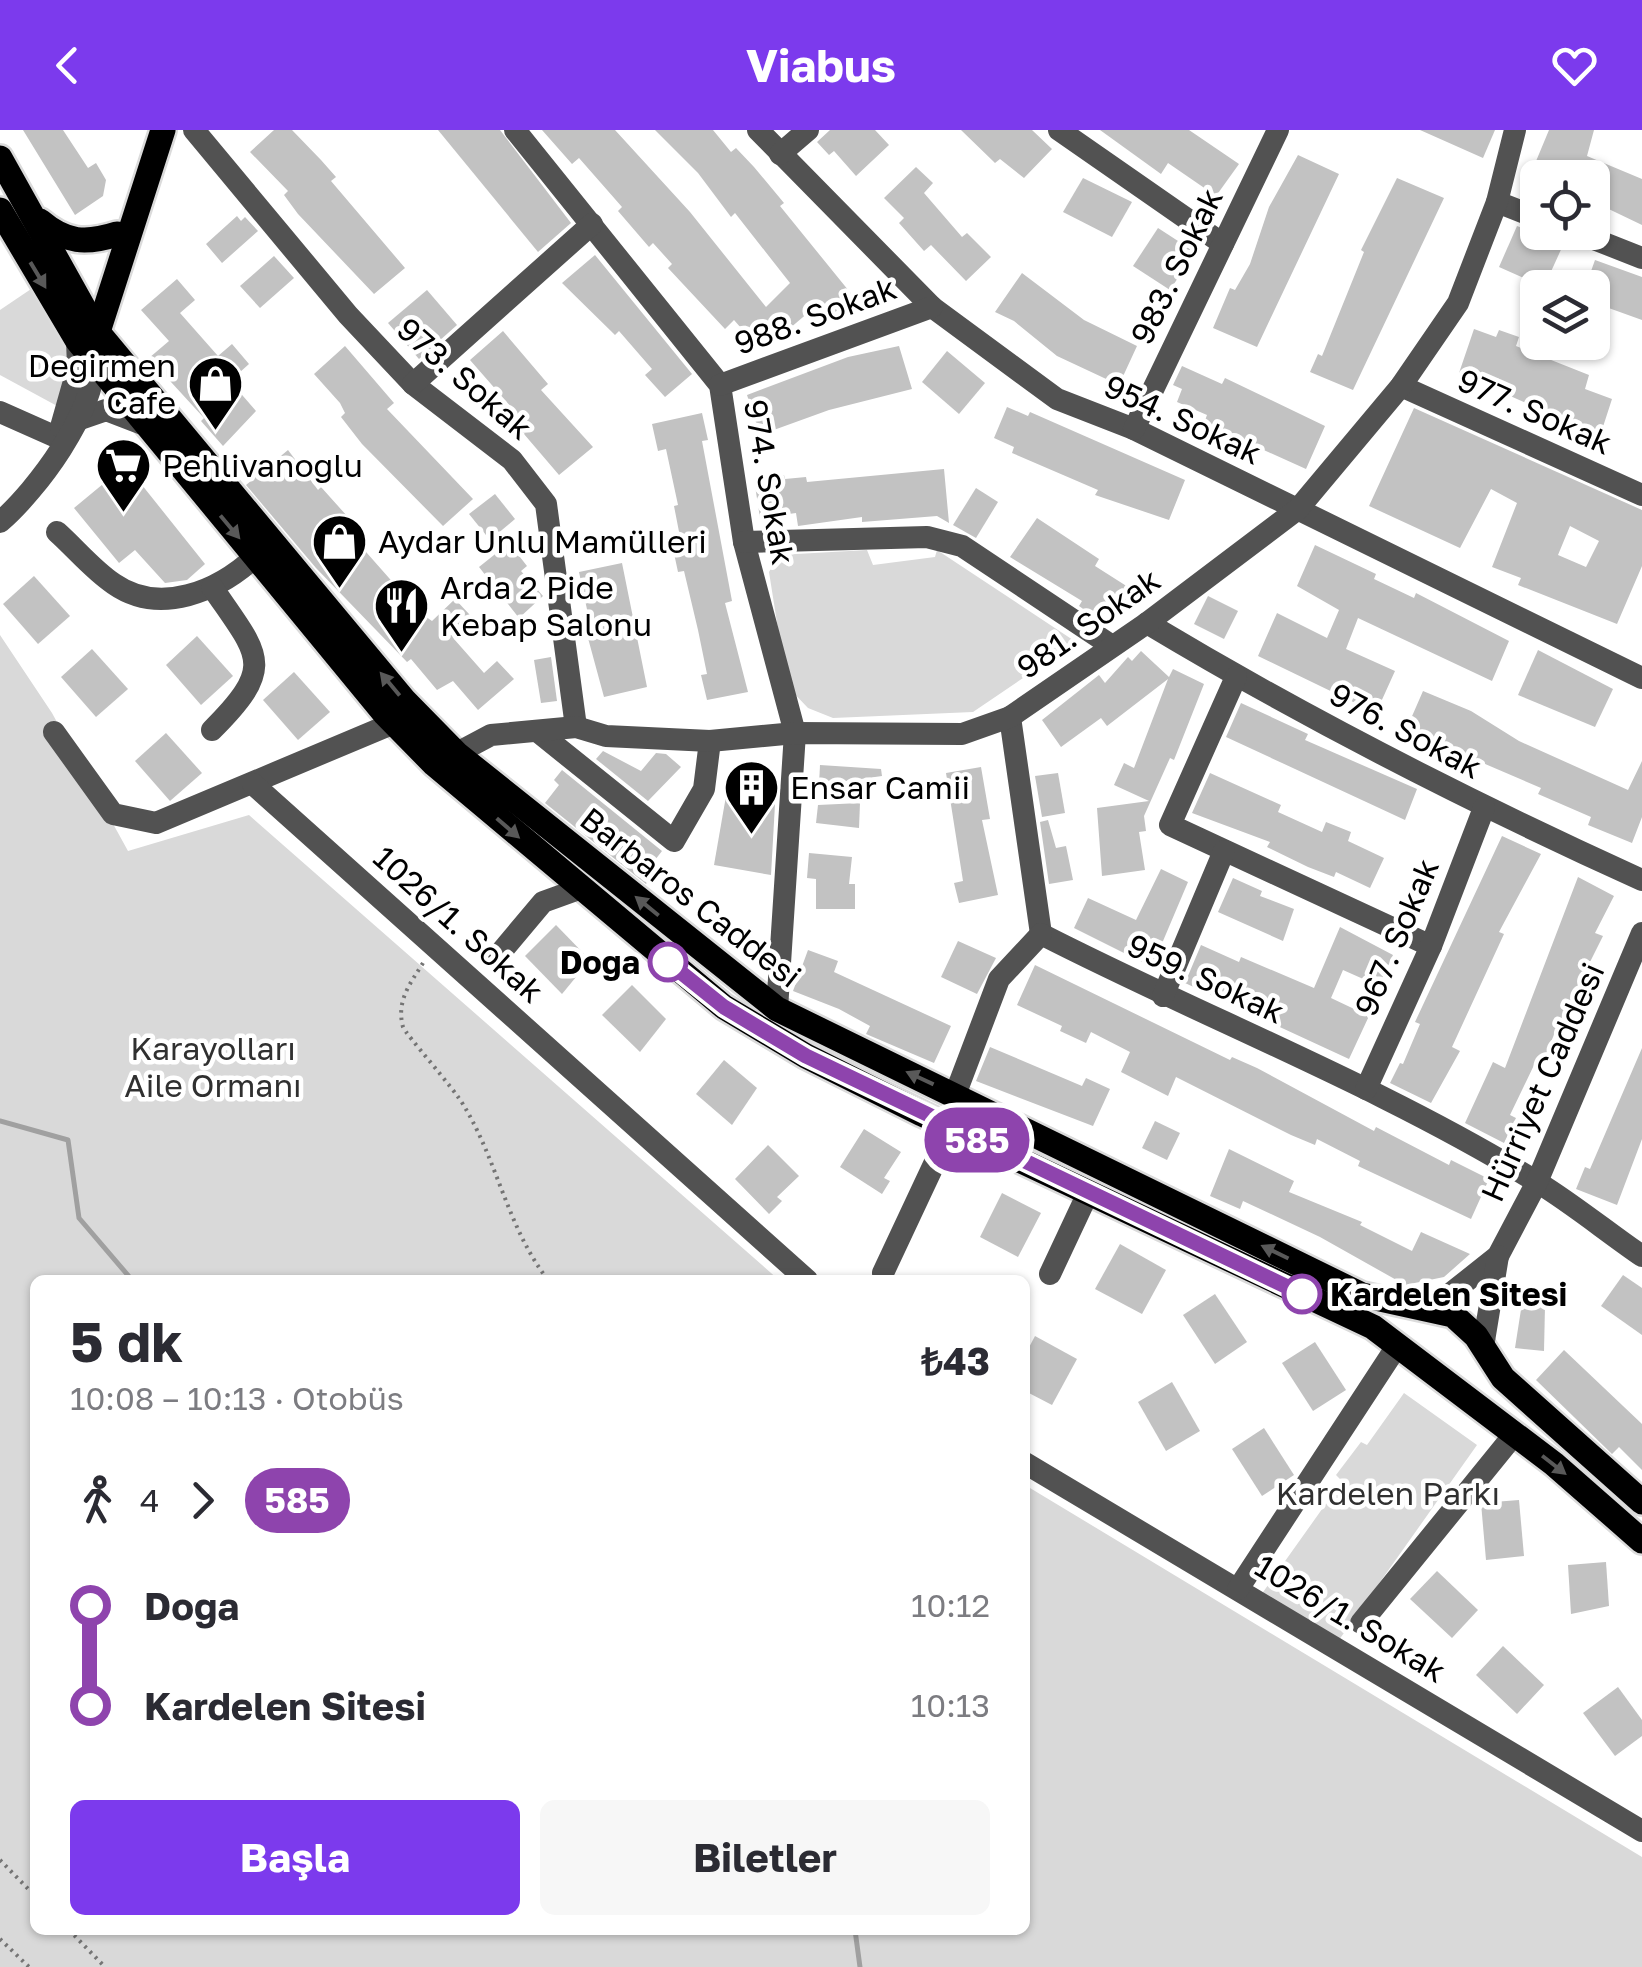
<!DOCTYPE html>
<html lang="tr">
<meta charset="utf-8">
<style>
:root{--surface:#fff;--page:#f7f7f7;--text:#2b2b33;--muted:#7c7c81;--accent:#7c3aed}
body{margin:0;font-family:"Golos Text",sans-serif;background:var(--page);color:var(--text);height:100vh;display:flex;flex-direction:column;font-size:38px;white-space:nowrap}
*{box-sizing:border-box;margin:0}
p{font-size:32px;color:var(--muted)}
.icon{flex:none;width:55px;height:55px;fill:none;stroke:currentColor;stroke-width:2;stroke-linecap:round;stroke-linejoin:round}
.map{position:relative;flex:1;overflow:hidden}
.sheet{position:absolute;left:30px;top:1145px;width:1000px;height:660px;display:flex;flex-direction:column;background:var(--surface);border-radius:15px;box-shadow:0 2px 8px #0004}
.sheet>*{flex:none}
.badge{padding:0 20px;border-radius:32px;font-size:35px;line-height:65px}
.tools{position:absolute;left:1520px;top:30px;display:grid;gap:20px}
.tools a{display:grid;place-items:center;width:90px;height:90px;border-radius:15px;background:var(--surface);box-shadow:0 2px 8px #0004;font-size:50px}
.map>.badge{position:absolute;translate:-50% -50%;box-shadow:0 0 0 5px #fff}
.legs{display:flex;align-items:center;gap:15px;height:110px;padding:0 40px;font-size:32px}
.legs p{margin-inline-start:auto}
.headline{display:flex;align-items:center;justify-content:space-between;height:170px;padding:0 40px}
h1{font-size:55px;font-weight:700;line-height:75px}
.primary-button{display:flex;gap:20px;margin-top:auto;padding:20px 40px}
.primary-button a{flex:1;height:115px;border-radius:15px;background:var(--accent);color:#fff;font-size:40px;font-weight:700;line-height:115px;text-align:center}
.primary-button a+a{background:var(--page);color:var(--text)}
ul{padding:0 40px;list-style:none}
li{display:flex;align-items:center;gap:35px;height:100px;font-size:38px}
li i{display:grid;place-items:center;width:15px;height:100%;margin:0 12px;background:currentColor}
li i::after{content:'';width:25px;height:25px;margin:-12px;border:8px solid;border-radius:50%;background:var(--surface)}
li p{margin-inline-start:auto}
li:first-child i{background:linear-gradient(#0000 50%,currentColor 0)}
li:last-child i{background:linear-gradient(currentColor 50%,#0000 0)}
header{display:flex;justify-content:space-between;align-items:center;height:130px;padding:0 40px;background:var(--accent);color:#fff;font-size:45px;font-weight:700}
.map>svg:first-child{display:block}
.green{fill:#d9d9d9}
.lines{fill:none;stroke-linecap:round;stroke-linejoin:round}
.stream{stroke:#a0a0a0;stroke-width:5}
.building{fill:#c2c2c2;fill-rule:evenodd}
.major-casing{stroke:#dbdbdb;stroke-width:30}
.path{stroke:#747474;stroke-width:4;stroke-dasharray:2.5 5;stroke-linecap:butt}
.minor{stroke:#525252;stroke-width:22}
.major{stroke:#000;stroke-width:25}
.oneway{fill:#595959}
.line-1-casing{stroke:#fff;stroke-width:22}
.line-1{stroke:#8e44ad;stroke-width:15}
.stop-1-dot{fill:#fff;stroke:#8e44ad;stroke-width:5}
.labels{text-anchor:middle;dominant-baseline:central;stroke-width:9;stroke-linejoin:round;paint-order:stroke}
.street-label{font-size:32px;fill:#000;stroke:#fff}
.poi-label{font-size:32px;fill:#000;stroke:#fff;text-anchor:start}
.stop-label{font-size:32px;font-weight:bold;fill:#000;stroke:#fff;text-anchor:end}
.park-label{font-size:32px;fill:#303030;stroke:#fff}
</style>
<header><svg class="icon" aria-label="back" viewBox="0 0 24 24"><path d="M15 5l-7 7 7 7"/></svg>Viabus<svg class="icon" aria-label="heart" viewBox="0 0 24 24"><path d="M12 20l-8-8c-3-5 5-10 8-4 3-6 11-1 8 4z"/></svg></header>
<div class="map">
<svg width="1642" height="1837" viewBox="0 0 1642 1837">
<rect width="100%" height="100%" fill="#fff"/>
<g class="green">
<path d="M37 155 77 221 59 277 0 245V180Z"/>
<path d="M867 420 873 435 935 427 937 420 1076 512 973 582 833 588 808 578 787 556 769 442 779 425Z"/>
<path d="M0 505 52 583 128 721 249 685 779 1150H35V1800H1025V1355L1642 1727V1837H0Z"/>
<path d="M1404 1263 1477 1315 1334 1517 1261 1465 1342 1351 1336 1345 1361 1312 1367 1315Z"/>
</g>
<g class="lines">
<g class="stream">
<path d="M0 991 68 1010 79 1088 132 1150"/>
<path d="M855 1800 860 1837"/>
</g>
</g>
<g class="building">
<path d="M23 0H63L88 38 96 33 106 50 103 66 75 85Z"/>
<path d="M274 0H292L321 30 336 47 331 51 405 138 374 164 298 84 284 65 288 61 250 22Z"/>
<path d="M438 0H500L571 93 538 122Z"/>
<path d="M542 0H615L690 82 766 177 790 153 735 83 731 87 698 43 655 0H713L731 22 736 18 754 37 784 73 780 76 853 166 821 195 809 182 770 215 763 207 755 214 734 190 725 199 668 138 672 134 653 113 649 117 618 81 622 77 579 28 572 34Z"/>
<path d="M830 0H875L889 15 856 46 834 21 829 25 817 12Z"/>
<path d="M961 0H1032L1052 19 1024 48 1000 29 995 33Z"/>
<path d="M1100 0H1189L1239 34 1216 66 1168 33 1161 44Z"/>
<path d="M1420 0H1495L1483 28Z"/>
<path d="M1549 0H1594L1587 26 1642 49V95L1592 71V48H1529Z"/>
<path d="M1298 25 1339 44 1257 217 1213 198 1230 158 1235 160 1250 134 1269 77Z"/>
<path d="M916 37 933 53 924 63 962 107 967 103 991 127 966 151 931 115 924 121 899 93 904 88 884 68Z"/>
<path d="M1083 48 1132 72 1112 107 1063 82Z"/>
<path d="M1397 48 1444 68 1353 260 1310 242 1318 224 1322 226 1364 122 1361 120Z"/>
<path d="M237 86 241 91 245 87 258 101 222 133 206 114Z"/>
<path d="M1517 96 1564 113 1544 157 1499 137Z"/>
<path d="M1158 98 1195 122 1170 160 1133 136Z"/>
<path d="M595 125 692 244 665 267 645 245 652 239 619 201 615 205 562 153Z"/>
<path d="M274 126 294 148 260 178 240 156Z"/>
<path d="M1595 130 1642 147V190L1592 172V158H1585Z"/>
<path d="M1022 143 1084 190 1137 216 1119 255 1057 226 1014 191 995 182Z"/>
<path d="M177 149 195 170 180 183 218 226 232 214 249 234 230 251 256 281 223 316 201 291 204 288 149 228 169 211 141 180Z"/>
<path d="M427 160 457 195 419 229 388 193Z"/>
<path d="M1474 199 1496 207 1499 200 1519 207 1516 216 1589 245 1585 259 1612 269 1600 306 1508 265 1510 260 1459 243Z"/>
<path d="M503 201 548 254 541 260 593 317 559 345 512 290 518 285 470 230Z"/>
<path d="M345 216 394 273 387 279 473 369 443 396 362 314 341 287 345 283 340 273 314 244Z"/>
<path d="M899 216 912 259 829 280 760 305 747 265 848 227Z"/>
<path d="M947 221 985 253 959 284 922 252Z"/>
<path d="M1182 236 1222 254 1225 248 1325 296 1306 339 1204 293 1207 285 1177 272 1182 259 1173 255Z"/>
<path d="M1007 277 1028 286 1030 282 1185 350 1169 390 1095 365 1098 360 1012 323 1014 317 994 308Z"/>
<path d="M1414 278 1642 380V436L1617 494 1518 455 1521 448 1492 437 1517 373 1491 359 1460 418 1369 376ZM1570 396 1599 411 1586 437 1558 425Z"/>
<path d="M702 283 708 310 702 311 732 471 725 473 748 562 707 570 701 545 707 544 698 500 684 441 678 442 672 414 681 412 674 376 678 375 666 319 658 321 652 294Z"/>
<path d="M288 320 318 360 321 357 347 386 333 399 352 421 359 414 419 482 432 491 455 469 469 484 473 491 454 509 484 543 497 531 514 549 478 580 453 551 437 560 411 529 407 532 316 438 246 355Z"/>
<path d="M126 335 205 434 187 450 165 453 135 420 119 433 74 378Z"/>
<path d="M944 339 949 393 937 386 862 392V387L798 396 796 383 760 388 754 349 784 345 785 349 806 347 807 352Z"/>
<path d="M976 358 998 372 976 408 953 395Z"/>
<path d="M495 364 515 389 490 410 469 384Z"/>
<path d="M1037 388 1099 429 1095 436 1139 464 1096 488 1079 476 1082 471 1010 427Z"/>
<path d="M509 413 527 436 521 441 543 466 519 488 479 437Z"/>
<path d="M1315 415 1376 444 1374 449 1414 468 1416 463 1509 511 1492 551 1358 488 1346 519 1395 541 1376 583 1258 526 1277 483 1327 508 1339 480 1297 456Z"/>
<path d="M622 433 647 557 604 567 582 486 588 484 579 442Z"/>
<path d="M34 446 70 486 38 514 3 474Z"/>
<path d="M1208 466 1238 481 1224 509 1194 494Z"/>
<path d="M197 506 233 546 201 575 166 535Z"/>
<path d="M92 519 128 559 96 587 61 547Z"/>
<path d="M1538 520 1613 559 1595 597 1518 565Z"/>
<path d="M1141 521 1169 547 1173 539 1204 554 1174 630 1170 628 1144 686 1146 701 1139 702 1145 740 1102 746 1097 678 1149 671 1114 655 1124 633 1134 638 1168 549 1107 596 1101 588 1061 617 1042 590 1099 545 1105 553 1128 527 1132 531Z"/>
<path d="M551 527 557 571 541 573 534 530Z"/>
<path d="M294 542 330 582 298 610 263 570Z"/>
<path d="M1423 561 1471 581 1519 611 1628 660 1642 631V687L1632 713 1588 695 1591 687 1538 664 1541 658 1406 600Z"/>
<path d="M1241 573 1308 604 1305 610 1417 659 1405 690 1226 607Z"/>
<path d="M166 603 202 643 170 671 135 631Z"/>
<path d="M603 621 641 641 656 623 666 624 681 637 648 671 596 629Z"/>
<path d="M820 635 881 639 882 646 819 655Z"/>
<path d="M981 637 990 689 982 690 998 765 959 773 954 753 963 751 946 643Z"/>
<path d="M562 640 662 721 655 730 661 735 646 754 545 673 559 655 554 650Z"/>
<path d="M1058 643 1065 683 1042 687 1035 646Z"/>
<path d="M1210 643 1281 675 1278 682 1322 702 1326 692 1351 702 1348 711 1384 728 1370 758 1336 742 1334 747 1308 737 1267 717 1270 712 1192 683Z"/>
<path d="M726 666 775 674 771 745 714 735Z"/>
<path d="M860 673 859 698 816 693 818 675Z"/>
<path d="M1048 690 1056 718 1066 716 1073 750 1049 754 1040 692Z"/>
<path d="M1502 706 1541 724 1499 802 1504 804 1452 917 1460 921 1431 973 1390 953 1400 933 1403 934 1420 894 1415 892Z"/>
<path d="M809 723 852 727 849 754H855V779H816V749L807 748Z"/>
<path d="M1161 739 1188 752 1152 837 1074 798 1088 768 1136 790Z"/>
<path d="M1578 747 1614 766 1595 803 1603 806 1567 878 1570 879 1563 897 1558 895 1541 936 1535 933 1510 985 1516 988 1504 1013 1465 993 1493 932 1505 938Z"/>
<path d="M1233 748 1262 761 1260 766 1294 779 1283 811 1218 782Z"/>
<path d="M556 795 590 830 562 864 525 826Z"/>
<path d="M1340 797 1393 825 1379 856 1343 840 1331 868 1369 886 1349 929 1185 853 1201 815 1239 832 1241 827 1314 858Z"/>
<path d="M958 811 996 828 977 864 941 847Z"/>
<path d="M808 820 838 831 834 842 951 896 934 933 866 904 870 896 839 879 793 861Z"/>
<path d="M1035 835 1230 930 1232 927 1257 938 1374 1001 1376 997 1449 1035 1451 1030 1489 1049 1471 1089 1358 1036 1360 1031 1317 1009 1315 1015 1291 1005 1176 947 1168 966 1121 942 1130 922 1091 902 1086 913 1060 901 1062 896 1017 875Z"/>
<path d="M632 855 666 889 640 922 602 885Z"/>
<path d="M990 917 1082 956 1086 948 1110 959 1093 996 976 951Z"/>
<path d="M1642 918V1009L1617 1075 1576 1059 1585 1037 1590 1039Z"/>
<path d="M724 930 757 958 732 995 696 964Z"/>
<path d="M1155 991 1180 1003 1167 1030 1142 1018Z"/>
<path d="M864 999 901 1022 884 1048 890 1051 882 1064 840 1037Z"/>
<path d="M768 1015 799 1046 777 1067 782 1071 769 1084 735 1049Z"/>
<path d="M1229 1019 1294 1051 1289 1062 1362 1092 1360 1095 1412 1121 1421 1102 1470 1124 1444 1147 1400 1156V1152L1320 1107 1243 1071 1240 1079 1210 1066Z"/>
<path d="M1002 1063 1041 1083 1018 1127 980 1107Z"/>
<path d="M1120 1114 1166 1140 1142 1184 1095 1159Z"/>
<path d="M1623 1145 1642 1158V1205L1601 1176Z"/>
<path d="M1215 1164 1247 1212 1215 1234 1183 1185Z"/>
<path d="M1522 1173 1545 1176 1544 1221 1515 1218Z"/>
<path d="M1035 1206 1077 1229 1052 1275 1025 1261V1225Z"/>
<path d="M1315 1212 1346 1260 1313 1281 1282 1233Z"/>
<path d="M1564 1220 1642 1294V1340L1619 1317 1612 1324 1536 1250Z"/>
<path d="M1172 1252 1200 1301 1166 1321 1138 1272Z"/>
<path d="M1264 1298 1294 1345 1262 1366 1232 1319Z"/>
<path d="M1519 1370 1524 1426 1486 1430 1481 1373Z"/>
<path d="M1606 1432 1609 1476 1571 1484 1568 1435Z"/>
<path d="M1437 1441 1478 1480 1452 1508 1410 1469Z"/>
<path d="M1503 1516 1544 1555 1517 1584 1476 1545Z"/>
<path d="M1618 1557 1642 1590V1606L1615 1626 1583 1583Z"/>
</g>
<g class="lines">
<defs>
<g id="major">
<path d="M0 28 96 200 404 570 457 624 777 879 1362 1165 1453 1185 1476 1206 1503 1248 1642 1372"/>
<path d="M0 80 77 210 385 584 434 634 724 877 806 926 922 984 1373 1197 1554 1334 1642 1411"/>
<path d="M40 91C66 113 86 114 117 104"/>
<path d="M96 208 163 0"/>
</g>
</defs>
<use href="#major" class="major-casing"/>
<g class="path">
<path d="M423 833C410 854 396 871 403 897 406 905 454 958 464 976 498 1032 507 1097 548 1150"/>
<path d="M0 1730 35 1766"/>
<path d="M69 1800 105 1837"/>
<path d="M0 1809 29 1837"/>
</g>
<g class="minor">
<path d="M194 0 348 185 413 254 512 330 546 374 576 597"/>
<path d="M515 0 720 255 744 412 795 603 777 879"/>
<path d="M758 0 932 177 1057 269 1134 299 1642 548"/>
<path d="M1059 0 1223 114"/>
<path d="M780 24 808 0"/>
<path d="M1497 72 1538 88"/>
<path d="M1576 102 1642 128"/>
<path d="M413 254 592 94"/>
<path d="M720 255 932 177"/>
<path d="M1401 256 1642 365"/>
<path d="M0 282 63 310"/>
<path d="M77 290 106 280 145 295"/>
<path d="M61 297 78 237 77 210"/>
<path d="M1134 299 1278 0"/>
<path d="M0 392C37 360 95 282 94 232"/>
<path d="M57 402C76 419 93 440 114 454 160 486 218 461 255 427"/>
<path d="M744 412 927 407 962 416 1112 516"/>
<path d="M1147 493C1307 589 1472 673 1642 750"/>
<path d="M1236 547 1170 695 1431 816"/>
<path d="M1010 587 1041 804"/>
<path d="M212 600C277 535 259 526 212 457"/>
<path d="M537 601 674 711 704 659 710 611"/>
<path d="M54 602 113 684 156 693 394 593"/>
<path d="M444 630 491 605 576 597 606 606 710 611 795 603 962 604 1010 587 1147 493 1298 379 1401 256 1458 173 1497 72 1515 0"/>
<path d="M253 654 807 1150"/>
<path d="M1041 804C1205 888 1379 955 1537 1052 1573 1074 1607 1102 1642 1126"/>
<path d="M496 828 543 772 579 759"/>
<path d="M1163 866 1224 721"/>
<path d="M1366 959 1431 816 1484 678"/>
<path d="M955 965 999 849 1041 804"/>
<path d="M883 1143 951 998"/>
<path d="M1050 1144 1088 1063"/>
<path d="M1431 1179 1498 1126 1537 1052 1642 803"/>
<path d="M1483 1217 1498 1126"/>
<path d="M1025 1333 1642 1701"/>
<path d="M1238 1459 1397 1216"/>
<path d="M1361 1493 1513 1306"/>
</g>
<use href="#major" class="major"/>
</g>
<defs><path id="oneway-solid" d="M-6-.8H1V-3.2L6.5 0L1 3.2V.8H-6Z" transform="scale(2.5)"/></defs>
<g class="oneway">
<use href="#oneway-solid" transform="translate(38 145) rotate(59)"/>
<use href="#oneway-solid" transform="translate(230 397) rotate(50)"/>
<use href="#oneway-solid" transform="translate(390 554) rotate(-130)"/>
<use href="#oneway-solid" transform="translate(508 698) rotate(41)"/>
<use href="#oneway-solid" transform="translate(647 776) rotate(-141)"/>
<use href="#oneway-solid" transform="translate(920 948) rotate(-155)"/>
<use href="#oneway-solid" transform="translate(1275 1122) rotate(-154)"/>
<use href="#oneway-solid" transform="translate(1554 1335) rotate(38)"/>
</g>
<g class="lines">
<defs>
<path id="line-1" d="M668 832 724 877 806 926 1302 1164"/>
</defs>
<use href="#line-1" class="line-1-casing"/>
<use href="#line-1" class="line-1"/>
</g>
<defs>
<symbol id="shop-pin" viewBox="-11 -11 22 30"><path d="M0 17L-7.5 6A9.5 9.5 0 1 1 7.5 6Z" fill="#000" stroke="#fff"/><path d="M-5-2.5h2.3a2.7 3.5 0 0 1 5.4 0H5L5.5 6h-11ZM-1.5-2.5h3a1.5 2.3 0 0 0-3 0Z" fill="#fff"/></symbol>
<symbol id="supermarket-pin" viewBox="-11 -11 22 30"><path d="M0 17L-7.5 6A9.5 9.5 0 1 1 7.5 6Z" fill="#000" stroke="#fff"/><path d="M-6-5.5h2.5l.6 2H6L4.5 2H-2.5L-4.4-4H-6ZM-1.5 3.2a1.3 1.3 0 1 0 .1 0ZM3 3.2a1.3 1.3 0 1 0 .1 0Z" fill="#fff"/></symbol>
<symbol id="restaurant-pin" viewBox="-11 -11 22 30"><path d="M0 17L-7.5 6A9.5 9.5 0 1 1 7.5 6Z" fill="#000" stroke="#fff"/><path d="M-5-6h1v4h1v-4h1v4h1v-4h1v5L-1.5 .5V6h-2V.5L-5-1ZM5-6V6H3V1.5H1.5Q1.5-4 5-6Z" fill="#fff"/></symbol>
<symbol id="building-pin" viewBox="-11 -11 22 30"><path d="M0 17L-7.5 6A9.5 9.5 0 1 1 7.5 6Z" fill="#000" stroke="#fff"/><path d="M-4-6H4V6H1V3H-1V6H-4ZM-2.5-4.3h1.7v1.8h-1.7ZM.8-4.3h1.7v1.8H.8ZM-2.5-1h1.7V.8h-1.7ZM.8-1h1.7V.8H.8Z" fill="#fff"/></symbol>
</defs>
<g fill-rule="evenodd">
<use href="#shop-pin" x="184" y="222" width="63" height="86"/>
<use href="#supermarket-pin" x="92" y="304" width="63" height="86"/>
<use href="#shop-pin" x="308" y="380" width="63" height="86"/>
<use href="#restaurant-pin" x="370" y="444" width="63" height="86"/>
<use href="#building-pin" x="720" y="626" width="63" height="86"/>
</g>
<g class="stop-1-dot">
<circle cx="668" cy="832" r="18"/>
<circle cx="1302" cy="1164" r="18"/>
</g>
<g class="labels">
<g class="street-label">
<text transform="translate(1176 136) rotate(-64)">983. Sokak</text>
<text transform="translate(815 185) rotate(-20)">988. Sokak</text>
<text transform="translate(465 248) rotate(41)">973. Sokak</text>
<text transform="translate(1535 281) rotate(24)">977. Sokak</text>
<text transform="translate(1183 289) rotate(25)">954. Sokak</text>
<text transform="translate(770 352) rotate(80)">974. Sokak</text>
<text transform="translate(1088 493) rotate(-35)">981. Sokak</text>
<text transform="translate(1406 600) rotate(28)">976. Sokak</text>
<text transform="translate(691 767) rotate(38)">Barbaros Caddesi</text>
<text transform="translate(459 794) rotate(42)">1026/1. Sokak</text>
<text transform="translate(1396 807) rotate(-67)">967. Sokak</text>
<text transform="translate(1206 848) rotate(25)">959. Sokak</text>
<text transform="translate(1542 952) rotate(-66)">Hürriyet Caddesi</text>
<text transform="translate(1351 1488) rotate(31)">1026/1. Sokak</text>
</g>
<g class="poi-label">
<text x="176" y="235" text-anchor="end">Değirmen<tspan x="176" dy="37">Cafe</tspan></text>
<text x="162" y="335">Pehlivanoğlu</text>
<text x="378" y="411">Aydar Unlu Mamülleri</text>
<text x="440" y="457">Arda 2 Pide<tspan x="440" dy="37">Kebap Salonu</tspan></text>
<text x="790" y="657">Ensar Camii</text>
</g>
<g class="stop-label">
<text x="640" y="832">Doğa</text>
<text x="1330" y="1164" text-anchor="start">Kardelen Sitesi</text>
</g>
<g class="park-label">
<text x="213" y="918">Karayolları<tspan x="213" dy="37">Aile Ormanı</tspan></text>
<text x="1388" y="1363">Kardelen Parkı</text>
</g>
</g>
</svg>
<div class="tools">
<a><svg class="icon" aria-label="locate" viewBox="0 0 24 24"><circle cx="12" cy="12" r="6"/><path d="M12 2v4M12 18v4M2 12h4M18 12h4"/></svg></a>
<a><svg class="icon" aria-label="layers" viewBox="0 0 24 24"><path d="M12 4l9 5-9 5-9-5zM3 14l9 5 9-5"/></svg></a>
</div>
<b class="badge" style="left:977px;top:1010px;background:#8e44ad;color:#fff">585</b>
<section class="sheet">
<div class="headline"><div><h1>5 dk</h1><p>10:08 – 10:13 · Otobüs</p></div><b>₺43</b></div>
<div class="legs"><svg class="icon" aria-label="walk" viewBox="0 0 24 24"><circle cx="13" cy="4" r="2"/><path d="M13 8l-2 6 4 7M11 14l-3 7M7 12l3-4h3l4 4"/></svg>4<svg class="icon" aria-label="forward" viewBox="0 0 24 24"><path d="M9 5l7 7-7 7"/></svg><b class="badge" style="background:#8e44ad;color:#fff">585</b></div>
<ul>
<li><i style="color:#8e44ad"></i><b>Doğa</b><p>10:12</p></li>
<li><i style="color:#8e44ad"></i><b>Kardelen Sitesi</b><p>10:13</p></li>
</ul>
<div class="primary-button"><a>Başla</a><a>Biletler</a></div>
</section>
</div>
